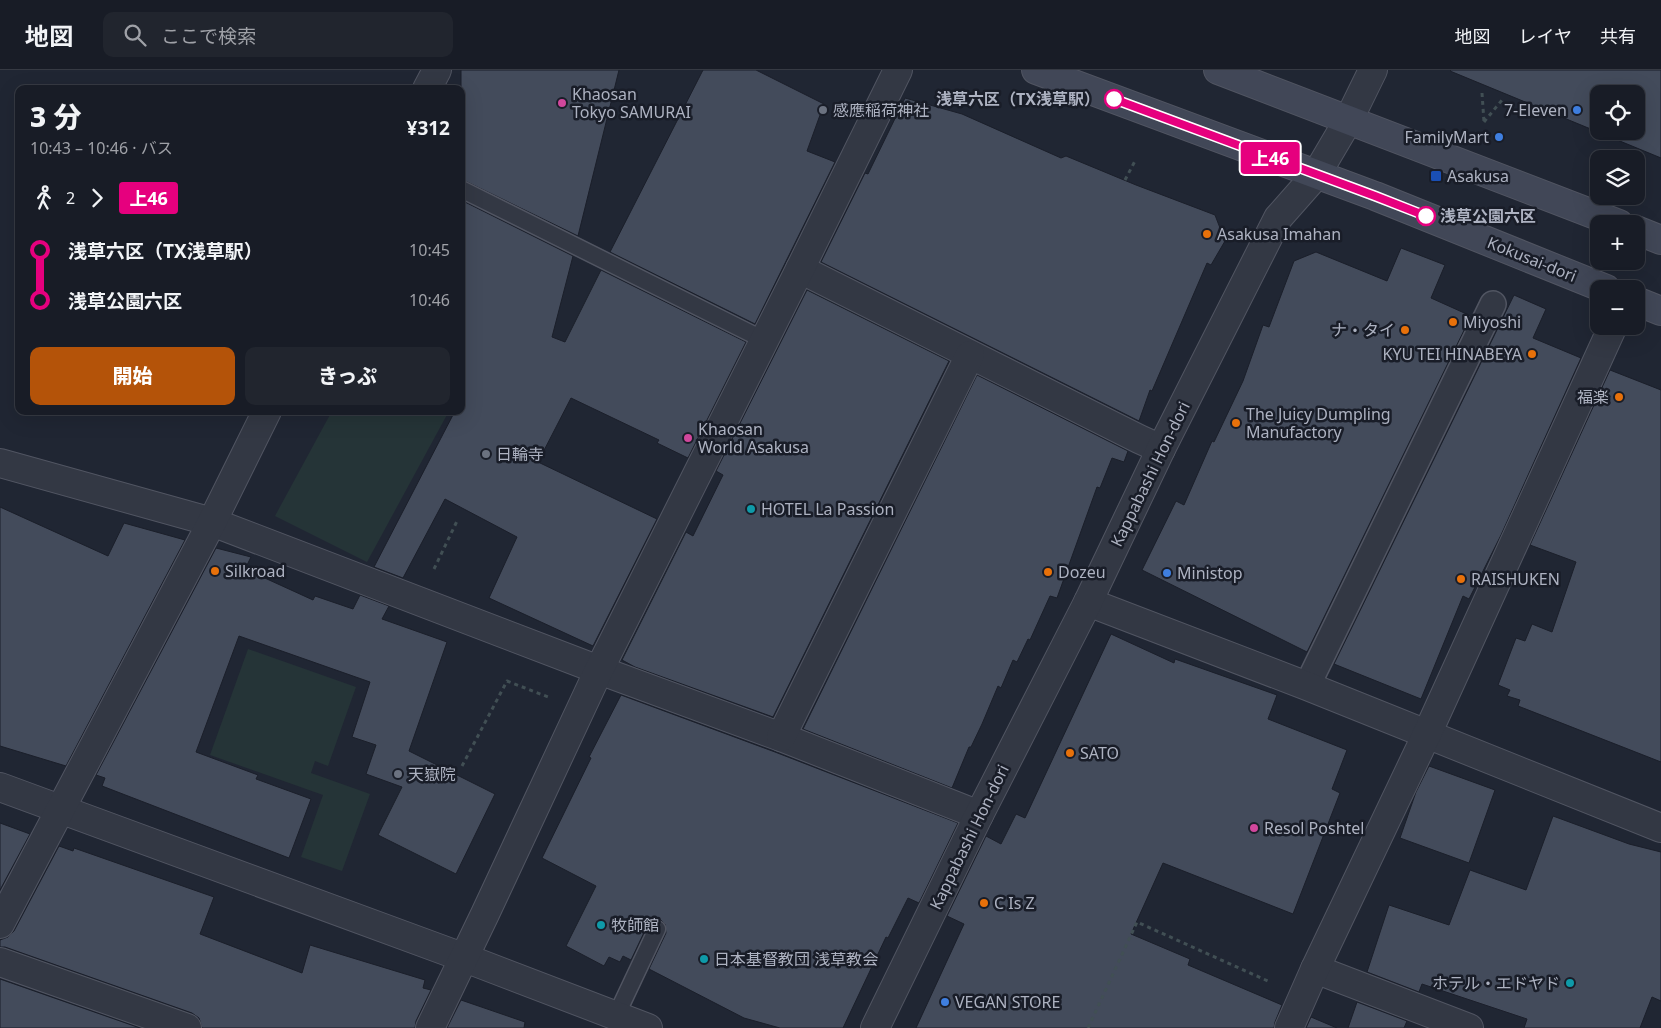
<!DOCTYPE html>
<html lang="ja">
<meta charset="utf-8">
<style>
:root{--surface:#181c26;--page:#21252e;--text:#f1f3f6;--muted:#9fa1a7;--line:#363a43;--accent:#b45309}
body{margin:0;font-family:"Noto Sans","Noto Sans JP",sans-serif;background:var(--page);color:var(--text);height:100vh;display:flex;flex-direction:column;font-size:19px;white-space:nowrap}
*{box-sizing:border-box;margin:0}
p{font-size:16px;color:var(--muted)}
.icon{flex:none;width:28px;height:28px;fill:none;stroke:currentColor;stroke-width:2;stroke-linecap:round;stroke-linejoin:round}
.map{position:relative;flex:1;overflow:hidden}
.side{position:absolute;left:15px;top:15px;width:450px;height:330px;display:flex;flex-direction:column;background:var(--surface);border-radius:10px;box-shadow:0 5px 20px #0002,0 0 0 1px var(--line)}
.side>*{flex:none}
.badge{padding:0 10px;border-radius:4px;font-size:18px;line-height:32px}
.fabs{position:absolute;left:1590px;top:15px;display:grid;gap:10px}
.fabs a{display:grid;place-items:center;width:55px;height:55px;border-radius:10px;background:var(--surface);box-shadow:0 5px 20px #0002,0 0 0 1px var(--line);font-size:25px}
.map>.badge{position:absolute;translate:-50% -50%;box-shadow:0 0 0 2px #fff}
.legs{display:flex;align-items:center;gap:8px;height:55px;padding:0 15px;font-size:16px}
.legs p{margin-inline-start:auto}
.headline{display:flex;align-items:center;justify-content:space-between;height:85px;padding:0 15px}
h1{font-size:28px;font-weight:800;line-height:38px}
.cta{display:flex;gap:10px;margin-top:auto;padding:10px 15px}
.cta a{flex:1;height:58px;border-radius:10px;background:var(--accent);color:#fff;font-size:20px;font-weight:800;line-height:58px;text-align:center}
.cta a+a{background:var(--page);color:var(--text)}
ul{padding:0 15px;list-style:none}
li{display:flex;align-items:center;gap:18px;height:50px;font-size:19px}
li i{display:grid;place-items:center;width:8px;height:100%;margin:0 6px;background:currentColor}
li i::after{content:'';width:12px;height:12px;margin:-6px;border:4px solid;border-radius:50%;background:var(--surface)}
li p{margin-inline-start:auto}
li:first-child i{background:linear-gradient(#0000 50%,currentColor 0)}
li:last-child i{background:linear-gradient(currentColor 50%,#0000 0)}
header{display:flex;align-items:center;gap:30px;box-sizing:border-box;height:70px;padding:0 25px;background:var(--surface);border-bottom:1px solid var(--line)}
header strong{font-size:24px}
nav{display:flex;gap:28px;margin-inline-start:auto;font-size:18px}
.search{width:350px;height:45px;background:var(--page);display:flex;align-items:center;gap:12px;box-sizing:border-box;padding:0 18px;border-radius:10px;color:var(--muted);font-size:19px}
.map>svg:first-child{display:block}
.green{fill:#253437}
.building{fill:#434b5b;stroke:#1b1f2a;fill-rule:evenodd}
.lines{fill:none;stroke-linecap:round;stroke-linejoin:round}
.service-casing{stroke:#515562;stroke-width:19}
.pedestrian-casing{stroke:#515562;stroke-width:28}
.minor-casing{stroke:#515562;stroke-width:30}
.secondary-casing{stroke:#515562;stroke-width:30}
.path{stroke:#414f54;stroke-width:3;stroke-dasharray:4 4;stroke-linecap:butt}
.service{stroke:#333844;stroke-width:16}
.pedestrian{stroke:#333844;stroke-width:25}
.minor{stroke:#333844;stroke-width:28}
.secondary{stroke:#414757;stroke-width:28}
.line-1-casing{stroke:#fff;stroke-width:11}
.line-1{stroke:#e6007e;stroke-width:8}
.stop-1-dot{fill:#fff;stroke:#e6007e;stroke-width:2.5}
.hotel-dot{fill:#d1479c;stroke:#191d28;stroke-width:2}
.worship-dot{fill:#6b7280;stroke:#191d28;stroke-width:2}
.shop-dot{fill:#3f7fe0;stroke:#191d28;stroke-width:2}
.transit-dot{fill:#1a4fb4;stroke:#191d28;stroke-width:2}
.food-dot{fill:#e8710a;stroke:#191d28;stroke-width:2}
.culture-dot{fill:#0f9aa8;stroke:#191d28;stroke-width:2}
.labels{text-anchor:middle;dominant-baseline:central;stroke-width:5;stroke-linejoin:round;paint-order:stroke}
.poi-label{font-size:16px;fill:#adb2c1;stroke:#191d28;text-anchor:start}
.stop-label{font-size:16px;font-weight:bold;fill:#adb2c1;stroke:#191d28;text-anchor:end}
.street-label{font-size:16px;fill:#adb2c1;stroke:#191d28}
</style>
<header>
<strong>地図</strong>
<div class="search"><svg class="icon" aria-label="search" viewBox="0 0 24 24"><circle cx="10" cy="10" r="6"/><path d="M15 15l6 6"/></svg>ここで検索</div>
<nav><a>地図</a><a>レイヤ</a><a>共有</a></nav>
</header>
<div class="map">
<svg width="1661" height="958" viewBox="0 0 1661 958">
<rect width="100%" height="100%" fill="#202633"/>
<g class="green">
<path d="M332 341H449L367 492 275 446Z"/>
<path d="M248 579 356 617 328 696 315 691 311 703 370 724 342 801 301 787 323 725 210 685Z"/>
</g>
<g class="building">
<path d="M461 0H619L578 166 461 109Z"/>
<path d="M703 0H756L824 34 807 81 835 92 755 254 610 182Z"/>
<path d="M1451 0H1661V88L1450 1ZM1599 24H1636V61H1599Z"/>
<path d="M905 28 962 44 1061 88 1066 86 1136 115 1215 145 1225 171 1211 195 1207 193 1152 321 1150 320 1139 351 821 192 865 103 868 104Z"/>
<path d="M461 130 573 186 552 267 565 272 601 200 746 272 688 388 657 373 659 370 571 328 538 392 657 449 593 576 489 528 517 467 445 429 403 508 374 497 455 341H461Z"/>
<path d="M1401 178 1445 195 1431 228 1471 246 1307 582 1142 500 1176 431 1184 435 1212 371 1214 372 1243 311 1263 255 1269 257 1294 191 1316 182 1387 211Z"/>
<path d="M807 220 949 291 773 647 635 597 622 590 686 462 693 466 723 405 716 401Z"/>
<path d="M1514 225 1546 239 1533 268 1581 288 1501 465 1469 529 1463 526 1421 629 1334 594Z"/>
<path d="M1610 300 1661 320V692L1518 636 1520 630 1507 626 1510 620 1498 615 1516 568 1525 571 1532 554 1552 562 1576 492 1530 475Z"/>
<path d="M977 305 1128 381 1124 392 1112 388 1100 418 1097 417 1057 528 1050 526 1030 570 1028 569 1017 592 1013 590 1001 618 998 616 982 654 971 677H969L952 718 803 659Z"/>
<path d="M0 437 108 486 124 453 185 470 66 696 0 676Z"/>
<path d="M216 478 251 487 245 499 313 530 315 526 353 539 360 525 389 536 382 549 447 572 409 681 495 724 456 804 378 765 402 717 366 704 376 675 352 667 370 612 239 566 196 682 258 705 256 709 311 729 289 788 102 716 105 708 96 705Z"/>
<path d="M1111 564 1174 593 1175 589 1277 625 1268 649 1347 680 1332 719 1340 723 1293 844 1163 793 1131 864 1190 889 1188 895 1282 935 1275 952 1274 958H916L964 854 947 846 986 766 1001 774 1016 744 1025 748Z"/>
<path d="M621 625 775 682 958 753 919 833 908 828 888 868 886 867 843 958H780L744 948 649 899 666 863 665 854 661 850 656 849 648 854 631 890 623 886 620 892 609 887 604 896 566 876 596 816 542 788 591 688 589 687Z"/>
<path d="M1429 696 1495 720 1469 793 1400 768 1416 722Z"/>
<path d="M1553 746 1629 774 1661 782V931L1652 927 1640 958H1524L1527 949 1422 914 1419 922 1367 902 1389 835 1449 855 1470 800 1526 820Z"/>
<path d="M0 753 30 764 0 820Z"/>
<path d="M59 776 73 781 74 778 214 827 200 864 302 903 310 875 425 910 423 918 431 920 416 951 415 958H202L199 948 192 943 5 877H0V870L8 867 14 861Z"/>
<path d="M0 909 140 958H0Z"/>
<path d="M461 930 525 952 524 958H447Z"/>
<path d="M1357 932 1407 951 1404 958H1348Z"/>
<path d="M1311 947 1337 958H1306Z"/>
</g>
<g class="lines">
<defs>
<g id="service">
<path d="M461 119 764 270"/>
<path d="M616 946 657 859"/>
</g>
<path id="pedestrian" d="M1307 616 1493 234"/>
<g id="minor">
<path d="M427 19 437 0"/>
<path d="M800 199 1139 369 1161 379"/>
<path d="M0 393 212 452 599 600 781 667 979 745"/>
<path d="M1088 532 1307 616 1661 758"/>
<path d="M781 667 970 285"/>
<path d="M0 717 465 888 648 958"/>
<path d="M0 854 212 452 267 341"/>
<path d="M0 892 187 958"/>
<path d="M1315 899 1469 958"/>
<path d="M430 958 485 844 599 600 800 199 898 0"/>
<path d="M875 958 979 745 1088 532 1161 379 1278 148 1316 105 1349 49 1373 0"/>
<path d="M1289 958 1315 899 1427 664 1613 256"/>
</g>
<g id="secondary">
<path d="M1036 0 1375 126 1606 219"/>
<path d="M1218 0 1619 154"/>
<path d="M1636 160 1661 170"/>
<path d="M1636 231 1661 241"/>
</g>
</defs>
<use href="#service" class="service-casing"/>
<use href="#pedestrian" class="pedestrian-casing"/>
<use href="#minor" class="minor-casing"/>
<use href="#secondary" class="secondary-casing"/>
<g class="path">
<path d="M1482 23 1484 52"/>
<path d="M1484 52 1502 30"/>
<path d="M1125 110 1135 91"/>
<path d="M434 499 458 449"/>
<path d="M462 696 507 611 548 627"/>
<path d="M1088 958 1137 852 1270 912"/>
</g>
<use href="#service" class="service"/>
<use href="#pedestrian" class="pedestrian"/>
<use href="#minor" class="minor"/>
<use href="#secondary" class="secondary"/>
</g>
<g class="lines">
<defs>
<path id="line-1" d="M1114 29 1375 126 1426 146"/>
</defs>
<use href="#line-1" class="line-1-casing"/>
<use href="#line-1" class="line-1"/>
</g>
<g class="stop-1-dot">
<circle cx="1114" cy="29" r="9"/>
<circle cx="1426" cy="146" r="9"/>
</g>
<g class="hotel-dot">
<circle cx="562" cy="33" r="5"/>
<circle cx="688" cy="368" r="5"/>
<circle cx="1254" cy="758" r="5"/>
</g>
<g class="worship-dot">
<circle cx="823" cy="40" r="5"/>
<circle cx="486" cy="384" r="5"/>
<circle cx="398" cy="704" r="5"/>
</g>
<g class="shop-dot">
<circle cx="1577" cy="40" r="5"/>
<circle cx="1499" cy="67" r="5"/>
<circle cx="1167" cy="503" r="5"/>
<circle cx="945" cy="932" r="5"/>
</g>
<rect class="transit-dot" x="1430" y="100" width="12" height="12" rx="2.5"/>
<g class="food-dot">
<circle cx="1207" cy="164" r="5"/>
<circle cx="1453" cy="252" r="5"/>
<circle cx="1405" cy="260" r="5"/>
<circle cx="1532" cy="284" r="5"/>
<circle cx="1619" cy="327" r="5"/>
<circle cx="1236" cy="353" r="5"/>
<circle cx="215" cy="501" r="5"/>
<circle cx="1048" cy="502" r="5"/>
<circle cx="1461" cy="509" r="5"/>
<circle cx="1070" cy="683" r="5"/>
<circle cx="984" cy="833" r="5"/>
</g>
<g class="culture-dot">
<circle cx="751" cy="439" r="5"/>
<circle cx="601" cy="855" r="5"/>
<circle cx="704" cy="889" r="5"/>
<circle cx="1570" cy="913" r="5"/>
</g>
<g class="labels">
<g class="poi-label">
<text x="572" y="24">Khaosan<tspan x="572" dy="18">Tokyo SAMURAI</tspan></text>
<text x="833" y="40">感應稲荷神社</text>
<text x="1567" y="40" text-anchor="end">7-Eleven</text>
<text x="1489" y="67" text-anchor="end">FamilyMart</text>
<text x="1447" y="106">Asakusa</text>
<text x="1217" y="164">Asakusa Imahan</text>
<text x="1463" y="252">Miyoshi</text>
<text x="1395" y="260" text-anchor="end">ナ・タイ</text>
<text x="1522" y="284" text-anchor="end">KYU TEI HINABEYA</text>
<text x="1609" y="327" text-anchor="end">福楽</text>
<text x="1246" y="344">The Juicy Dumpling<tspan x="1246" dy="18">Manufactory</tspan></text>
<text x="698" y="359">Khaosan<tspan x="698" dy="18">World Asakusa</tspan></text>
<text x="496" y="384">日輪寺</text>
<text x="761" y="439">HOTEL La Passion</text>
<text x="225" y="501">Silkroad</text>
<text x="1058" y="502">Dozeu</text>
<text x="1177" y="503">Ministop</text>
<text x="1471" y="509">RAISHUKEN</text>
<text x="1080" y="683">SATO</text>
<text x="408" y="704">天嶽院</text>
<text x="1264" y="758">Resol Poshtel</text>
<text x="994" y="833">C Is Z</text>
<text x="611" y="855">牧師館</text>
<text x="714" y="889">日本基督教団 浅草教会</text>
<text x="1560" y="913" text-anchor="end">ホテル・エドヤド</text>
<text x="955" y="932">VEGAN STORE</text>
</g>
<g class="stop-label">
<text x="1100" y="29">浅草六区（TX浅草駅）</text>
<text x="1440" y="146" text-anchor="start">浅草公園六区</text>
</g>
<g class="street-label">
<text transform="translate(1532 189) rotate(22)">Kokusai-dori</text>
<text transform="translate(1150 404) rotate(-64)">Kappabashi Hon-dori</text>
<text transform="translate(969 767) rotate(-64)">Kappabashi Hon-dori</text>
</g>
</g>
</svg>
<div class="fabs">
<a><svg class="icon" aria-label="locate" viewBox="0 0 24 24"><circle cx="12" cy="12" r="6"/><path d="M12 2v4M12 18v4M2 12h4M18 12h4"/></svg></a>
<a><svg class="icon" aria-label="layers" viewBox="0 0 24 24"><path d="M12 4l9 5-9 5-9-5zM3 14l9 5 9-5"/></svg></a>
<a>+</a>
<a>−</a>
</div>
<b class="badge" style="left:1270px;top:88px;background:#e6007e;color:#fff">上46</b>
<section class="side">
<div class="headline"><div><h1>3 分</h1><p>10:43 – 10:46 · バス</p></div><b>¥312</b></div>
<div class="legs"><svg class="icon" aria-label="walk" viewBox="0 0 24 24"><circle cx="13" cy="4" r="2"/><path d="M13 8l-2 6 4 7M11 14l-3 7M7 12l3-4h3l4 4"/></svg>2<svg class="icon" aria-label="forward" viewBox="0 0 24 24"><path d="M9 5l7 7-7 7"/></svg><b class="badge" style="background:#e6007e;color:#fff">上46</b></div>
<ul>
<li><i style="color:#e6007e"></i><b>浅草六区（TX浅草駅）</b><p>10:45</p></li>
<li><i style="color:#e6007e"></i><b>浅草公園六区</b><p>10:46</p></li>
</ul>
<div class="cta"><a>開始</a><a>きっぷ</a></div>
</section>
</div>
